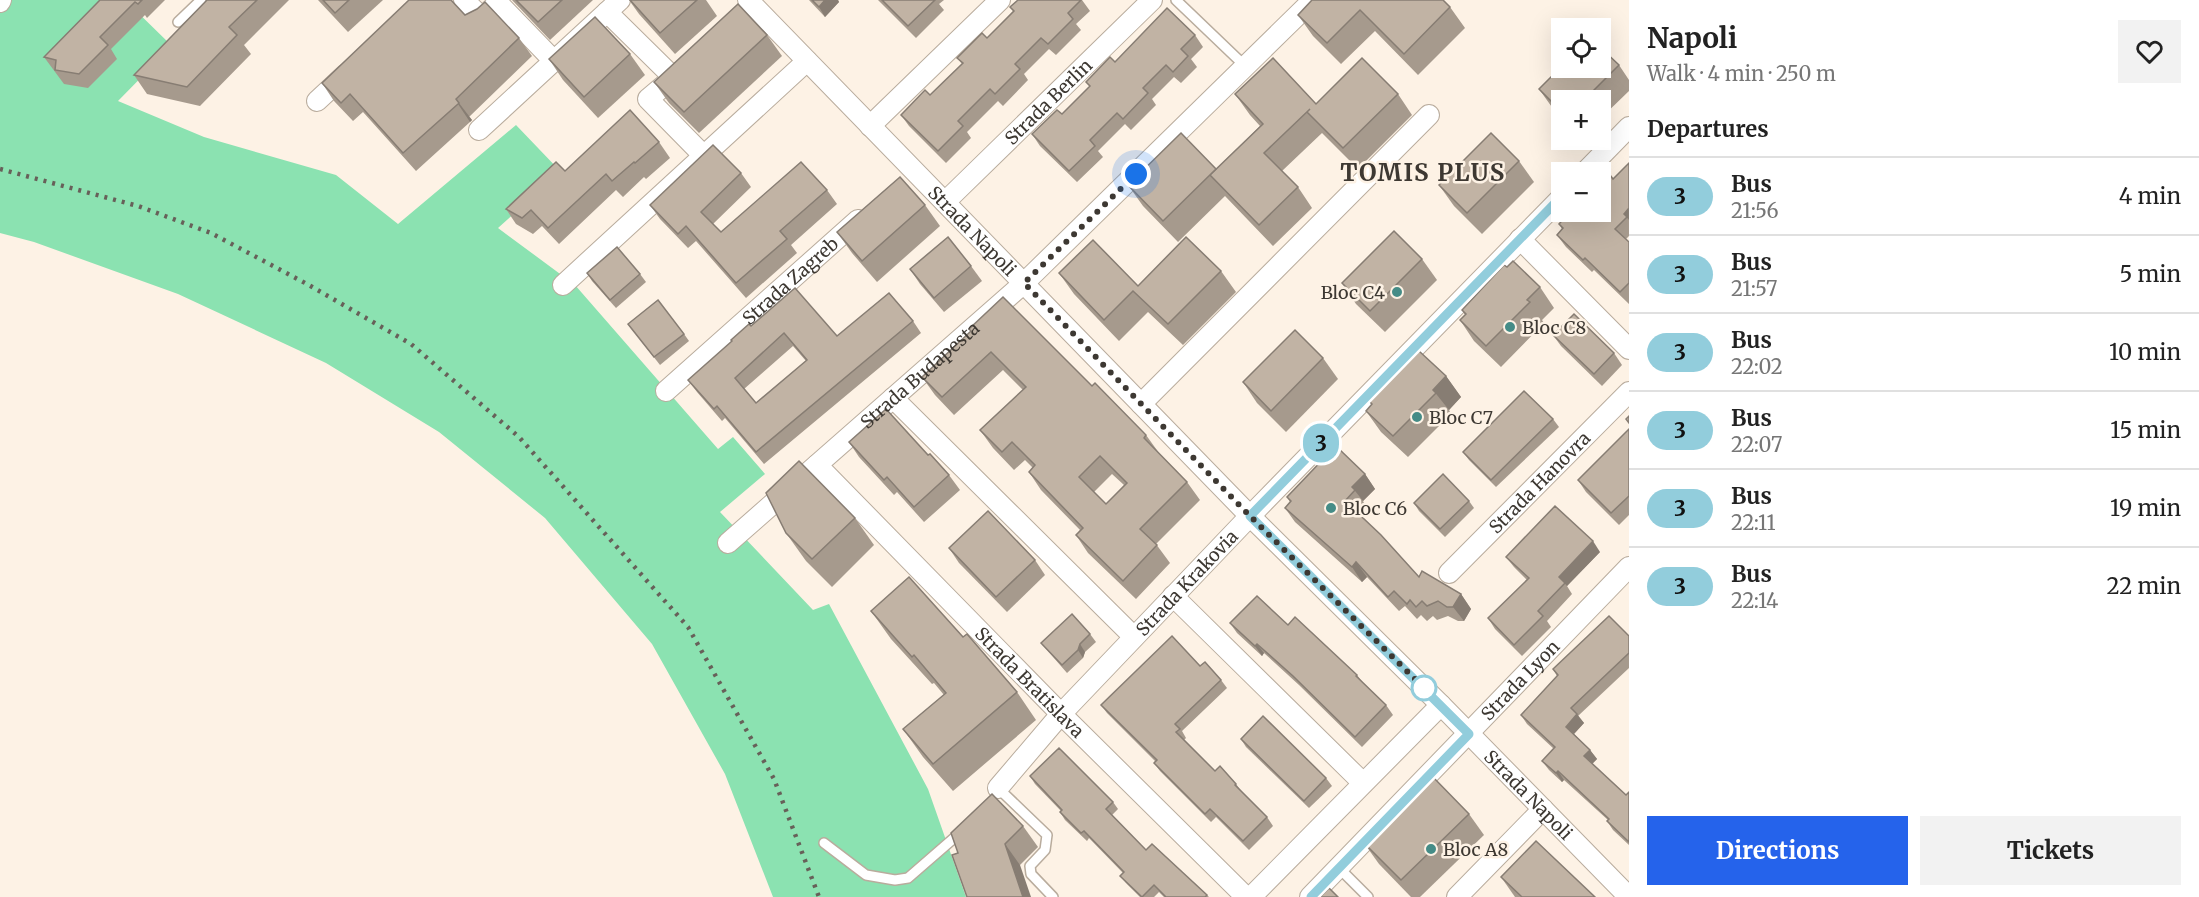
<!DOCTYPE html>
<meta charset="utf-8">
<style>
:root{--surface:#fff;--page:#f2f2f2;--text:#222;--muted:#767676;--line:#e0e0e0;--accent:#2563eb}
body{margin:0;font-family:Merriweather,serif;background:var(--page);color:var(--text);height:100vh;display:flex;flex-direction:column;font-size:22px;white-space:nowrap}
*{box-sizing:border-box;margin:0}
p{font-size:20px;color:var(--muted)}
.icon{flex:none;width:33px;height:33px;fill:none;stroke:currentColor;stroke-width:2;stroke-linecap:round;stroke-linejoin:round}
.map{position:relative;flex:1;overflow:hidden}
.drawer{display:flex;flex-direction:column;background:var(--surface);width:570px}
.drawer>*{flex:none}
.badge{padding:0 12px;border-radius:20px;font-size:21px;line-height:39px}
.tools{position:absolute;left:1551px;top:18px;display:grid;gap:12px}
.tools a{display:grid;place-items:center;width:60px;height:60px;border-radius:0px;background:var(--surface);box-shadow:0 6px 24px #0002;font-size:30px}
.you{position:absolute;width:30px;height:30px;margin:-15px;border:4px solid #fff;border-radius:50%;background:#1a73e8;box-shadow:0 0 0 9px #1a73e833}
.map>.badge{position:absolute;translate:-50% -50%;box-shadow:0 0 0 3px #fff}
h2{padding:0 18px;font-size:22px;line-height:54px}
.round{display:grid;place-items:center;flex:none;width:63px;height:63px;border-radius:0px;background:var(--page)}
.summary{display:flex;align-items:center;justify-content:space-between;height:102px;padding:0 18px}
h1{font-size:28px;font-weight:700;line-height:45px}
.cta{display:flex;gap:12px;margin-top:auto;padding:12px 18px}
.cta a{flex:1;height:69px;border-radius:0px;background:var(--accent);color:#fff;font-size:24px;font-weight:700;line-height:69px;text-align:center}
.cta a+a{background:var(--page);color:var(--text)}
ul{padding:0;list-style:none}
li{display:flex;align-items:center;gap:18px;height:78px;padding:0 18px;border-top:2px solid var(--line)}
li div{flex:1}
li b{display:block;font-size:22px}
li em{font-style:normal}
li .badge{min-width:66px;font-weight:700;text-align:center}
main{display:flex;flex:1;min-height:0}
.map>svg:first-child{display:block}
.green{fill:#8be2b1}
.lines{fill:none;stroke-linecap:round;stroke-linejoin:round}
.service-casing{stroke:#b9ac9d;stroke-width:12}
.minor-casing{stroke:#b9ac9d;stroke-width:22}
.service{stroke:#fff;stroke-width:9}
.minor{stroke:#fff;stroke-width:20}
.rail{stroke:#676059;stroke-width:4.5;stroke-dasharray:3 6;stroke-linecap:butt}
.wall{fill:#a69a8d;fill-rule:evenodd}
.shaded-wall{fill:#877d73}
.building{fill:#c1b3a4;stroke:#877d73;stroke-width:1.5;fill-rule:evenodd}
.line-casing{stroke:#fff;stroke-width:14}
.line{stroke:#92cddc;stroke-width:9}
.walk{stroke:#3d3832;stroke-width:6;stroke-dasharray:0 10.8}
.poi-dot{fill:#458c87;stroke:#fdf2e5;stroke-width:2}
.stop-dot{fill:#fff;stroke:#92cddc;stroke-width:3}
.labels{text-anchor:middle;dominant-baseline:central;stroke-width:5;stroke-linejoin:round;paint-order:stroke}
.street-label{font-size:18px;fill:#3d3832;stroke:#fdf2e5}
.poi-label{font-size:18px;fill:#3d3832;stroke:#fdf2e5;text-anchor:start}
.district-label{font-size:24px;font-weight:bold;letter-spacing:1.5px;fill:#3d3832;stroke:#fdf2e5}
</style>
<main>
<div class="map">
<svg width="1629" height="897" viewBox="0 0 1629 897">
<rect width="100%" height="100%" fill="#fdf2e5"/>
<path class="green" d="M0 0H125L172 46 118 101 204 137 336 175 398 224 516 125 561 172 498 228 575 285 718 449 733 437 765 474 720 512 813 610 829 604 928 789 966 897H773L725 774 652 644 545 518 439 432 326 363 178 294 34 242 0 233Z"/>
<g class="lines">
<defs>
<g id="service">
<path d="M1176 0 1245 66"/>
<path d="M178 22 201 0"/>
<path d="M997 789 998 788 1047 835 1045 850 1030 866 1031 874 1053 897"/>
<path d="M824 843 866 875 895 880 908 878 961 832"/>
<path d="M1339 868 1368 897"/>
</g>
<g id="minor">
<path d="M464 0 482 18 498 3 554 61"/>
<path id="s1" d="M748 0 1250 516 1441 705 1629 897"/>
<path d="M0 2 1 0"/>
<path d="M607 12 673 77"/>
<path d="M680 72 648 99 703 155"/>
<path d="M317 101 346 74"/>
<path d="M870 126 1000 0"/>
<path d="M479 130 620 0"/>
<path d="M1585 172 1629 127"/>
<path id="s2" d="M945 202 1152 0"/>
<path d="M1520 239 1629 349"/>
<path d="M563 285 807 61"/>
<path id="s3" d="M666 391 858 220"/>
<path d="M893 398 1134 637"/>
<path d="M1141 404 1429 115"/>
<path id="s4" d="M817 465 1061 714 1246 897"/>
<path id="s5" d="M728 543 1024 283 1313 0"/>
<path id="s6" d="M1449 573 1629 392"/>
<path d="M1173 596 1363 783"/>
<path id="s7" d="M998 788 1061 714 1250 516 1562 197"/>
<path d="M1251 897 1441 705"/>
<path id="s8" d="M1310 897 1629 567"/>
<path d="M1457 897 1543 809"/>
</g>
</defs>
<use href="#service" class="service-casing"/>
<use href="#minor" class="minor-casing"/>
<use href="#service" class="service"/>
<use href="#minor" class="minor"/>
<path class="rail" d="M0 169 138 206 211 233 307 284 411 344 519 437 688 627 774 779 819 897"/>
</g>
<g class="wall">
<path d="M100 0H165L147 18 145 15 111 49 117 59 88 88 64 84 44 57Z"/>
<path d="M207 0H289L244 45 251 54 200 106 147 94 134 75Z"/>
<path d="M318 0H383L348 32Z"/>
<path d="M512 0H593L550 40Z"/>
<path d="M629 0H706L717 16 675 54 639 14Z"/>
<path d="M809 0H838L839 2 825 17Z"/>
<path d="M878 0H944L939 4 944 10 916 38Z"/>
<path d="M1018 0H1082L1090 11 1076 24 1081 30 1056 55 1049 49 1024 74 1028 80 1003 106 998 101 967 132 971 138 946 163 909 126 901 115 930 95 962 64 957 58 987 38 1013 11 1010 7Z"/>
<path d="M1312 0 1450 7 1465 28 1418 75 1375 31 1341 64 1313 36 1298 15Z"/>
<path d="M465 15 519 38 532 56 469 117 472 120 470 122 416 171 363 112 353 121 334 101 322 83Z"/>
<path d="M767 35 782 56 699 133 669 103 654 82Z"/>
<path d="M1195 35 1203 47 1191 59 1197 67 1181 83 1174 77 1152 99 1156 105 1131 130 1125 124 1098 151 1103 157 1077 182 1040 146 1032 134 1062 114 1090 87 1086 82 1115 62Z"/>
<path d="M630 54 645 75 598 118 563 80 549 59Z"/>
<path d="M1619 65 1629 80V91L1600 119V100H1562V118L1554 110 1539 89Z"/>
<path d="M1235 94 1316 104 1398 94 1412 115 1358 169 1322 133 1282 171 1298 187 1312 208 1273 246 1225 196 1178 242 1143 206 1128 185 1216 169 1260 126 1250 115Z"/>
<path d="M659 142 670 158 646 179 644 177 623 197 616 190 559 244 542 226 533 234 516 224 506 209 565 171Z"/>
<path d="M1519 161 1534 182 1482 234 1454 206 1439 185Z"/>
<path d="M1629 163V236L1626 239 1629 242V304L1594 270 1592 272 1566 247 1557 235 1562 229 1559 224 1604 181 1613 179Z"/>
<path d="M741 173 751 187 713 224 721 232 827 190 837 204 791 245 797 253 746 298 696 241 688 248 660 219 650 205Z"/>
<path d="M925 205 940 226 877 282 852 253 837 232Z"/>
<path d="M1422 259 1437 280 1385 332 1356 304 1342 283Z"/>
<path d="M971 266 982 281 944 312 920 284 910 269Z"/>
<path d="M1221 271 1236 292 1183 345 1148 312 1119 341 1074 294 1059 273 1138 286Z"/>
<path d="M587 273 640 274 646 282 616 308 592 281Z"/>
<path d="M1540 287 1554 308 1542 320 1544 323 1501 367 1474 341 1460 320 1465 315 1462 310Z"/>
<path d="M913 321 921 333 764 464 725 418 722 421 697 392 688 380 751 326 837 336ZM793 346 806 361 756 403 744 389Z"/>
<path d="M628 324 684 334 689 341 660 365Z"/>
<path d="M971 332 1092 386 1146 435 1159 453 1187 482 1200 500 1156 544 1170 563 1136 599 1088 553 1076 535 1080 530 1041 490 1029 472 1033 468 1025 460 1014 470 993 448 980 430 1023 390 1003 370 954 415 935 395 922 377ZM1112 474 1124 485 1106 504 1094 492Z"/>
<path d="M1553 335 1614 353 1622 365 1602 386 1561 346Z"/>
<path d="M1413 357 1446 376 1461 397 1449 410 1451 414 1408 457 1381 432 1366 411 1372 405 1368 400Z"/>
<path d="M1323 358 1338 379 1286 432 1257 403 1243 382Z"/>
<path d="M1553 419 1559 427 1496 487 1469 460 1463 452Z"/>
<path d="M1629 429V515L1619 525 1586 492 1578 480Z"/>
<path d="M849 442 928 455 949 475 960 490 924 522 897 492 894 495 859 457Z"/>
<path d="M1332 455 1365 474 1375 489 1363 501 1365 505 1358 513 1419 577 1461 594 1471 609 1464 621H1458L1448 616 1437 620 1433 616 1427 621 1421 615 1417 619 1405 606 1399 611 1367 577 1362 582 1295 522 1285 508 1290 502 1287 497Z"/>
<path d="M1469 501 1474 508 1445 537 1419 511 1414 503Z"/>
<path d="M855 518 874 545 832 587 806 561 786 533Z"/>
<path d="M949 548 1035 560 1045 575 1007 612 959 563Z"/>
<path d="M1600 552 1567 586 1572 594 1547 621 1551 627 1522 656 1495 629 1488 618 1527 580 1514 567 1506 557Z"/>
<path d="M871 611 963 637 1017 692 1036 720 953 791 923 757 903 729 944 695 934 683 932 684 891 639Z"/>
<path d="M1230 623 1288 625 1357 675 1364 684 1386 705 1393 715 1362 747 1299 685 1264 653 1262 656 1237 633Z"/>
<path d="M1090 634 1096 642 1085 652 1083 658 1067 673 1047 650 1041 643Z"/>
<path d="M1629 636V668L1578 716 1584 723 1574 734 1590 750 1597 759 1592 764 1626 795 1629 792V845L1613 830 1607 821 1608 820 1564 780 1562 782 1549 770 1542 761 1554 749 1527 724 1521 715 1557 676 1553 669Z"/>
<path d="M1200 666 1221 680 1227 688 1182 731 1186 738 1184 740 1215 771 1236 784 1242 792 1267 817 1273 826 1249 850 1216 817 1211 822 1160 771 1154 763 1155 761 1107 713 1101 705Z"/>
<path d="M1241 739 1326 778 1332 786 1309 808 1246 747Z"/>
<path d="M1030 776 1113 802 1118 809 1112 815 1146 850 1207 895 1209 897H1164L1159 892 1154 897H1140L1126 883 1120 876 1123 873 1089 838 1087 841 1065 820 1060 812 1061 811 1035 784Z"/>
<path d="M1469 814 1484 835 1420 897H1411L1379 864 1364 843Z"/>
<path d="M1023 826 1038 847 1020 865 958 853Z"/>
<path d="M1501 877 1595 897H1515Z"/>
</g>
<g class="shaded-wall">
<path d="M825 0H838L839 2 825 17 819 7Z"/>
<path d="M459 103 472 120 470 122 458 104Z"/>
<path d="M1629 208V220L1624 214Z"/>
<path d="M1446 376 1461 397 1449 410 1433 390Z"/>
<path d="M1365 474 1375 489 1363 501 1352 487Z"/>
<path d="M1593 541 1600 552 1567 586 1559 577Z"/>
<path d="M1356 562 1367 577 1362 582 1352 567Z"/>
<path d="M1461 594 1471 609 1464 621 1453 607Z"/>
<path d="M1080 644 1085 652 1083 658 1078 650Z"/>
<path d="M1257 644 1264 653 1262 656 1255 646Z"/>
<path d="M1577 714 1584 723 1572 736 1566 727Z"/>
<path d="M1590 750 1597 759 1591 765 1584 756Z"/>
<path d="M1558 771 1564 780 1562 782 1556 773Z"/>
<path d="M1005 844 1020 865 1031 897H1023Z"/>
</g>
<g class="building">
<path d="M100 0H142L138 4 135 2 100 37 108 45 79 74 55 70 56 60 44 57Z"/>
<path d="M207 0H257L229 27 237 35 187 87 134 75Z"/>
<path d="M323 0H349L335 13Z"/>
<path d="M409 0H451L465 15 477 9 485 2 519 38 456 99 459 103 458 104 403 153 350 94 341 103 322 83Z"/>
<path d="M516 0H562L538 22Z"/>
<path d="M630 0H697L660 33Z"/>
<path d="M812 0H825L819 7Z"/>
<path d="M882 0H935L908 26Z"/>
<path d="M1018 0H1081L1068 13 1073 19 1048 44 1041 38 1015 64 1020 69 995 94 990 89 958 121 963 126 938 151 901 115 925 90 930 95 963 63 957 58 982 33 987 38 1014 11 1010 7Z"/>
<path d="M1312 0H1443L1450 7 1404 54 1360 10 1327 43 1298 15Z"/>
<path d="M738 4 767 35 684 112 654 82Z"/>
<path d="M1167 8 1195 35 1181 49 1188 56 1173 72 1166 65 1143 88 1148 93 1123 119 1117 113 1090 140 1095 146 1069 171 1032 134 1057 110 1062 114 1090 86 1086 82 1110 57 1115 62Z"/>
<path d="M595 17 630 54 584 97 549 59Z"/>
<path d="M1600 47 1619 65 1584 100H1562V112L1539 89 1562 66V68H1600Z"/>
<path d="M1273 58 1316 104 1362 58 1398 94 1343 148 1307 112 1310 109 1264 153 1298 187 1259 225 1210 175 1263 124 1235 94Z"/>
<path d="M630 110 659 142 635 163 634 162 612 181 606 174 548 228 531 210 522 218 506 209 556 162 565 171Z"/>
<path d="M1181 133 1216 169 1163 221 1128 185Z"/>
<path d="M1491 133 1519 161 1467 213 1439 185Z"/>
<path d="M713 145 741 173 701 212 721 232 801 162 827 190 780 231 787 239 736 283 686 226 678 234 650 205Z"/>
<path d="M1629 163V208L1624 214 1627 217 1615 229 1629 242V283L1620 292 1585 258 1583 260 1557 235 1563 228 1559 224 1570 212H1600V180L1601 179 1604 181 1610 175 1613 179Z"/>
<path d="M900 177 925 205 862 261 837 232Z"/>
<path d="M1394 231 1422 259 1370 311 1342 283Z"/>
<path d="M948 237 971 266 934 298 910 269Z"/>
<path d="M1186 237 1221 271 1168 324 1133 291 1104 320 1059 273 1093 240 1138 286Z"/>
<path d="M617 247 640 274 610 300 587 273Z"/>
<path d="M1513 261 1540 287 1527 300 1530 302 1486 346 1460 320 1466 314 1462 310 1504 265 1507 267Z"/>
<path d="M795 288 837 336 889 293 913 321 756 452 717 406 714 409 688 380 732 341 731 340 749 324 751 326ZM784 333 807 360 756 403 735 378Z"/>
<path d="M1003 297 1092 386 1095 383 1146 435 1144 438 1187 482 1140 529 1157 545 1123 581 1076 535 1083 528 1029 472 1035 465 1012 442 1002 452 980 430 1026 387 991 352 942 397 922 377 971 331 969 329ZM1100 456 1127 483 1106 504 1079 477Z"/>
<path d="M658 300 684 334 654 357 628 324Z"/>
<path d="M1574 314 1614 353 1594 374 1553 335Z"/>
<path d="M1295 330 1323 358 1271 411 1243 382Z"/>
<path d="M1419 351 1446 376 1433 390 1436 393 1393 436 1366 411 1372 404 1368 400 1411 355 1413 357Z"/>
<path d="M1524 391 1553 419 1491 480 1463 452Z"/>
<path d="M886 409 928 455 930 454 949 475 914 507 887 477 884 480 849 442Z"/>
<path d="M1629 416V423L1626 419Z"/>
<path d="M1629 429V496L1611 513 1578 480Z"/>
<path d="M1338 448 1365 474 1352 487 1355 490 1345 501 1381 535 1419 577 1422 571 1461 594 1453 607H1447L1438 601 1427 606 1422 601 1416 607 1410 600 1407 604 1394 591 1388 597 1356 562 1352 567 1285 508 1291 501 1287 497 1330 452 1332 455Z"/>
<path d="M799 461 855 518 812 559 786 533 766 493Z"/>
<path d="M1443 474 1469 501 1440 529 1414 503Z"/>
<path d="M1555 506 1593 541 1559 577 1565 583 1538 611 1543 616 1514 645 1488 618 1529 578 1506 557Z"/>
<path d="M988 511 1035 560 996 597 949 548Z"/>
<path d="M909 577 963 637 967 634 1017 692 933 764 903 729 946 693 914 655 912 657 871 611Z"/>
<path d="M1257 596 1288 625 1295 617 1357 675 1356 676 1386 705 1355 737 1293 676 1257 644 1255 646 1230 623Z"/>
<path d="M1072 614 1090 634 1080 644 1078 650 1062 665 1041 643Z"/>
<path d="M1609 616 1629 636V653L1571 708 1577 714 1566 727 1590 750 1584 756 1626 795 1629 792V842L1607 821 1609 819 1558 771 1556 773 1542 761 1555 747 1521 715 1558 675 1553 669Z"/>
<path d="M1172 636 1200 666 1205 662 1221 680 1175 724 1180 729 1176 732 1215 771 1220 766 1236 784 1235 785 1267 817 1243 841 1210 809 1205 814 1154 763 1157 760 1101 705Z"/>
<path d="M1263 716 1326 778 1304 801 1241 739Z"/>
<path d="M1059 748 1113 802 1106 809 1146 850 1152 844 1207 895 1205 897H1166L1154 885 1142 897 1120 876 1124 872 1084 831 1081 833 1060 812 1062 810 1030 776Z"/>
<path d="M1432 776 1469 814 1401 880 1364 843Z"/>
<path d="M992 794 1023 826 1005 844 1023 897H967L952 855 958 853 951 833Z"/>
<path d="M1536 841 1595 897H1522L1501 877Z"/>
<path d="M1329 888 1338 897H1320Z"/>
</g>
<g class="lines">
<defs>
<path id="line" d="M1311 897 1469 734 1250 516 1562 196"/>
</defs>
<use href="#line" class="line-casing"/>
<use href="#line" class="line"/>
<path class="walk" d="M1136 174 1024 283 1250 516 1424 688"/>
</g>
<g class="poi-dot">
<circle cx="1397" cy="292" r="6"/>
<circle cx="1510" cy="327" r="6"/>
<circle cx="1417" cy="417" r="6"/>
<circle cx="1331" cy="508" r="6"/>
<circle cx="1431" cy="849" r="6"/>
</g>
<circle class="stop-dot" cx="1424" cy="688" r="12"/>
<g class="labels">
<g class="street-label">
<text stroke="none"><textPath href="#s2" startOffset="144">Strada Berlin</textPath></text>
<text stroke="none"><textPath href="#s1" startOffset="322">Strada Napoli</textPath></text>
<text stroke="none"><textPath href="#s3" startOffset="166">Strada Zagreb</textPath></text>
<text stroke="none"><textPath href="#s5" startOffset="255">Strada Budapesta</textPath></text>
<text stroke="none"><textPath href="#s6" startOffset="128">Strada Hanovra</textPath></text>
<text stroke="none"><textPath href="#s7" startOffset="279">Strada Krakovia</textPath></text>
<text stroke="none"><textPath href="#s8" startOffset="302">Strada Lyon</textPath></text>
<text stroke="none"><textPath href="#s4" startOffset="304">Strada Bratislava</textPath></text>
<text stroke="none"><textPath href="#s1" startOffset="1114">Strada Napoli</textPath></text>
</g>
<g class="poi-label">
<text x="1385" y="292" text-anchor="end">Bloc C4</text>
<text x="1522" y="327">Bloc C8</text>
<text x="1429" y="417">Bloc C7</text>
<text x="1343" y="508">Bloc C6</text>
<text x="1443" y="849">Bloc A8</text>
</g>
<g class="district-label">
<text x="1423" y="172">TOMIS PLUS</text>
</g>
</g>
</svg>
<div class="tools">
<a><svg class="icon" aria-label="locate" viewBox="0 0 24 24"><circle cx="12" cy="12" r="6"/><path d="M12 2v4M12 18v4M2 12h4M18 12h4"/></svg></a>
<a>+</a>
<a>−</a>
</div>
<div class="you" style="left:1136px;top:174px"></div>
<b class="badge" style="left:1321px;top:443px;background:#92cddc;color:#111">3</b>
</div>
<section class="drawer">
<div class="summary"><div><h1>Napoli</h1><p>Walk · 4 min · 250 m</p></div><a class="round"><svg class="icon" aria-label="heart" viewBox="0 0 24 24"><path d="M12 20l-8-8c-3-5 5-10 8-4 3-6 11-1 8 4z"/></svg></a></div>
<h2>Departures</h2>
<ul>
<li><span class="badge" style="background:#92cddc;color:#111">3</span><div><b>Bus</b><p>21:56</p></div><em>4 min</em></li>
<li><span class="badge" style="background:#92cddc;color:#111">3</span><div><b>Bus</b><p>21:57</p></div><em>5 min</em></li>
<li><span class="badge" style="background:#92cddc;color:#111">3</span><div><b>Bus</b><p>22:02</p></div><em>10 min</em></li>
<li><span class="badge" style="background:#92cddc;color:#111">3</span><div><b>Bus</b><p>22:07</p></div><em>15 min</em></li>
<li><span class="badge" style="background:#92cddc;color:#111">3</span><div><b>Bus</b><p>22:11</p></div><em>19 min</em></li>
<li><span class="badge" style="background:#92cddc;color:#111">3</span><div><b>Bus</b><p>22:14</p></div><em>22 min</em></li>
</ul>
<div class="cta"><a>Directions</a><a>Tickets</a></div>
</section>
</main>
